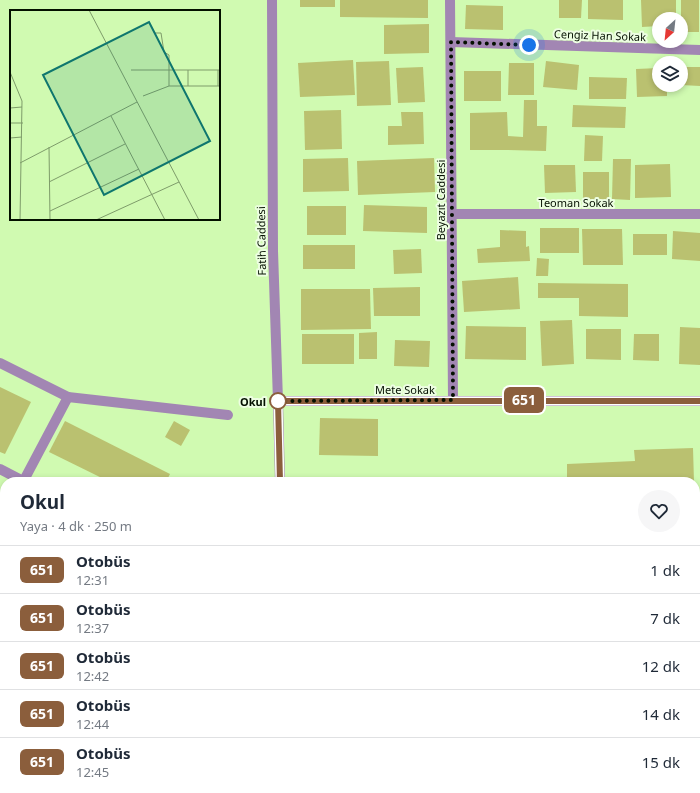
<!DOCTYPE html>
<html lang="tr">
<meta charset="utf-8">
<style>
:root{--surface:#fff;--page:#f6f6f7;--text:#1f2937;--muted:#747a83;--line:#e0e1e3}
body{margin:0;font-family:"Noto Sans",sans-serif;background:var(--page);color:var(--text);height:100vh;display:flex;flex-direction:column;font-size:15px;white-space:nowrap}
*{box-sizing:border-box;margin:0}
p{font-size:13px;color:var(--muted)}
.icon{flex:none;width:22px;height:22px;fill:none;stroke:currentColor;stroke-width:2;stroke-linecap:round;stroke-linejoin:round}
.map{position:relative;flex:1;overflow:hidden}
.side{position:absolute;left:0px;top:477px;width:700px;height:316px;display:flex;flex-direction:column;background:var(--surface);border-radius:16px 16px 0 0;box-shadow:0 2px 6px #0003}
.side>*{flex:none}
.badge{padding:0 8px;border-radius:6px;font-size:14px;line-height:26px}
.needle{width:26px;rotate:207deg}
.fabs{position:absolute;left:652px;top:12px;display:grid;gap:8px}
.fabs a{display:grid;place-items:center;width:36px;height:36px;border-radius:50%;background:var(--surface);box-shadow:0 2px 6px #0003;font-size:20px}
.you{position:absolute;width:20px;height:20px;margin:-10px;border:3px solid #fff;border-radius:50%;background:#1a73e8;box-shadow:0 0 0 6px #1a73e833}
.map>.badge{position:absolute;translate:-50% -50%;box-shadow:0 0 0 2px #fff}
.round{display:grid;place-items:center;flex:none;width:42px;height:42px;border-radius:21px;background:var(--page)}
.overview{display:flex;align-items:center;justify-content:space-between;height:68px;padding:0 20px}
h1{font-size:19px;font-weight:700;line-height:30px}
ul{padding:0;list-style:none}
li{display:flex;align-items:center;gap:12px;height:48px;padding:0 20px;border-top:1px solid var(--line)}
li div{flex:1}
li b{display:block;font-size:15px}
li em{font-style:normal}
li .badge{min-width:44px;font-weight:700;text-align:center}
.map>svg:first-child{display:block}
.building{fill:#bac170}
.lines{fill:none;stroke-linecap:round;stroke-linejoin:round}
.minor{stroke:#a286b3;stroke-width:10}
.line-casing{stroke:#fff;stroke-width:9}
.line{stroke:#8b5e3c;stroke-width:6}
.walk{stroke:#041000;stroke-width:4;stroke-dasharray:0 7.2}
.stop-dot{fill:#fff;stroke:#8b5e3c;stroke-width:2}
.labels{text-anchor:middle;dominant-baseline:central;stroke-width:4;stroke-linejoin:round;paint-order:stroke}
.street-label{font-size:11px;fill:#041000;stroke:#edfee2}
.stop-label{font-size:11px;font-weight:bold;fill:#041000;stroke:#edfee2;text-anchor:end}
.inset-road{fill:none;stroke:#7e9c6a;stroke-width:1}
.view{fill:#0f766e;fill-opacity:0.15;stroke:#0f766e;stroke-width:2}
.inset-edge{fill:none;stroke:#041000;stroke-width:2}
</style>
<div class="map">
<svg width="700" height="793" viewBox="0 0 700 793">
<rect width="100%" height="100%" fill="#d0fab1"/>
<g class="building">
<rect x="300" y="0" width="35" height="7"/>
<path d="M340 0H428V18L340 17Z"/>
<path d="M559 0H582L581 18H559Z"/>
<path d="M588 0H623V20L588 19Z"/>
<path d="M641 0H676V19H659V26L642 27Z"/>
<rect x="681" y="0" width="18" height="32"/>
<path d="M466 5 503 6V30L465 29Z"/>
<path d="M429 24V53L384 54V25Z"/>
<path d="M353 60 355 95 300 97 298 63Z"/>
<path d="M389 61 391 105 357 106 356 62Z"/>
<path d="M546 61 579 65 577 90 543 87Z"/>
<path d="M509 63H534V95H508Z"/>
<path d="M423 67 425 102 398 103 396 68Z"/>
<path d="M681 67H700V86L681 85Z"/>
<path d="M659 68V85H667V96L637 97 636 69Z"/>
<rect x="464" y="71" width="37" height="30"/>
<path d="M589 77 627 78 626 99H589Z"/>
<path d="M524 100H537V126H547L546 151 508 150H470V113L507 112 508 136 523 137Z"/>
<path d="M573 105 626 107 625 128 572 127Z"/>
<path d="M341 110 342 149 305 150 304 111Z"/>
<path d="M401 112H423L424 144 388 145V126H402Z"/>
<path d="M585 135 603 136 602 161H584Z"/>
<path d="M348 158 349 191 303 192V159Z"/>
<path d="M434 158 435 192 358 195 357 161Z"/>
<path d="M613 159H631L630 200 612 199Z"/>
<path d="M670 164 671 197 635 198V165Z"/>
<path d="M544 165H575L576 192 545 193Z"/>
<path d="M583 172H609V200L583 199Z"/>
<path d="M364 205 427 207V233L363 231Z"/>
<rect x="307" y="206" width="39" height="29"/>
<rect x="540" y="228" width="39" height="25"/>
<path d="M582 229H622L623 265H583Z"/>
<path d="M500 230 526 231V247L529 246 530 261 478 263 477 249 500 247Z"/>
<path d="M673 231 700 233V261L672 259Z"/>
<rect x="633" y="234" width="34" height="21"/>
<rect x="303" y="245" width="52" height="24"/>
<path d="M421 249 422 273 394 274 393 250Z"/>
<path d="M537 258 549 259 548 276H536Z"/>
<path d="M518 277 520 309 464 312 462 281Z"/>
<path d="M538 283 628 284V317L579 316V298H538Z"/>
<path d="M420 287V316H374L373 288Z"/>
<path d="M301 289H370L371 329 301 330Z"/>
<path d="M572 320 574 364 542 366 540 321Z"/>
<path d="M466 326 526 327V360L465 359Z"/>
<path d="M680 327 700 328V365L679 364Z"/>
<path d="M586 329H621V360L586 359Z"/>
<path d="M377 332V359H359V333Z"/>
<rect x="302" y="334" width="52" height="30"/>
<path d="M634 334H659V361L633 360Z"/>
<path d="M395 340 430 341 429 367 394 366Z"/>
<path d="M0 387 31 402 5 454 0 452Z"/>
<path d="M320 418 378 419V456L319 455Z"/>
<path d="M65 421 170 474 166 482H110L49 452Z"/>
<path d="M174 421 190 430 181 446 165 437Z"/>
<path d="M693 448 694 482H567V464L635 461 634 450Z"/>
</g>
<g class="lines">
<g class="minor">
<path d="M272 0 273 251 278 401 280 482"/>
<path d="M450 0 453 400"/>
<path d="M451 42 700 50"/>
<path d="M452 214H700"/>
<path d="M0 363 68 397 23 482"/>
<path d="M68 397 228 415"/>
<path d="M278 401H700"/>
<path d="M0 469 25 482"/>
<path d="M0 531 5 520"/>
<path d="M0 719 4 722"/>
<path d="M279 788V793"/>
</g>
</g>
<g class="lines">
<defs>
<path id="line" d="M280 482 278 401H700"/>
</defs>
<use href="#line" class="line-casing"/>
<use href="#line" class="line"/>
<path class="walk" d="M278 401 453 400 451 42 529 45"/>
</g>
<circle class="stop-dot" cx="278" cy="401" r="8"/>
<g class="labels">
<g class="street-label">
<text transform="translate(600 35) rotate(2)">Cengiz Han Sokak</text>
<text transform="translate(440 200) rotate(-90)">Beyazıt Caddesi</text>
<text x="576" y="202">Teoman Sokak</text>
<text transform="translate(261 241) rotate(-91)">Fatih Caddesi</text>
<text x="405" y="389">Mete Sokak</text>
</g>
<g class="stop-label">
<text x="266" y="401">Okul</text>
</g>
</g>
<g transform="translate(10 10)">
<rect width="210" height="210" fill="#d0fab1"/>
<path class="inset-road" d="M79 0 189 210M100 0H177M144 23H151L154 42 159 45V76H210M121 60H210M178 60V76M0 62 12 91 10 210M208 76V60M133 86 159 76M0 98 12 97M101 106 155 210M0 113H13M0 128 12 127M39 137 40 210M10 153 127 92M39 172 115 134M40 201 129 159M86 210 169 172"/>
<path class="view" d="M139 12 200 131 94 185 33 65Z"/>
<rect width="210" height="210" class="inset-edge"/>
</g>
</svg>
<div class="fabs">
<a><svg class="needle" viewBox="-14 -14 28 28"><path d="M0-13l5 13h-10z" fill="#e53935"/><path d="M0 13l5-13h-10z" fill="#747a83"/></svg></a>
<a><svg class="icon" aria-label="layers" viewBox="0 0 24 24"><path d="M12 4l9 5-9 5-9-5zM3 14l9 5 9-5"/></svg></a>
</div>
<div class="you" style="left:529px;top:45px"></div>
<b class="badge" style="left:524px;top:400px;background:#8b5e3c;color:#fff">651</b>
<section class="side">
<div class="overview"><div><h1>Okul</h1><p>Yaya · 4 dk · 250 m</p></div><a class="round"><svg class="icon" aria-label="heart" viewBox="0 0 24 24"><path d="M12 20l-8-8c-3-5 5-10 8-4 3-6 11-1 8 4z"/></svg></a></div>
<ul>
<li><span class="badge" style="background:#8b5e3c;color:#fff">651</span><div><b>Otobüs</b><p>12:31</p></div><em>1 dk</em></li>
<li><span class="badge" style="background:#8b5e3c;color:#fff">651</span><div><b>Otobüs</b><p>12:37</p></div><em>7 dk</em></li>
<li><span class="badge" style="background:#8b5e3c;color:#fff">651</span><div><b>Otobüs</b><p>12:42</p></div><em>12 dk</em></li>
<li><span class="badge" style="background:#8b5e3c;color:#fff">651</span><div><b>Otobüs</b><p>12:44</p></div><em>14 dk</em></li>
<li><span class="badge" style="background:#8b5e3c;color:#fff">651</span><div><b>Otobüs</b><p>12:45</p></div><em>15 dk</em></li>
</ul>
</section>
</div>
